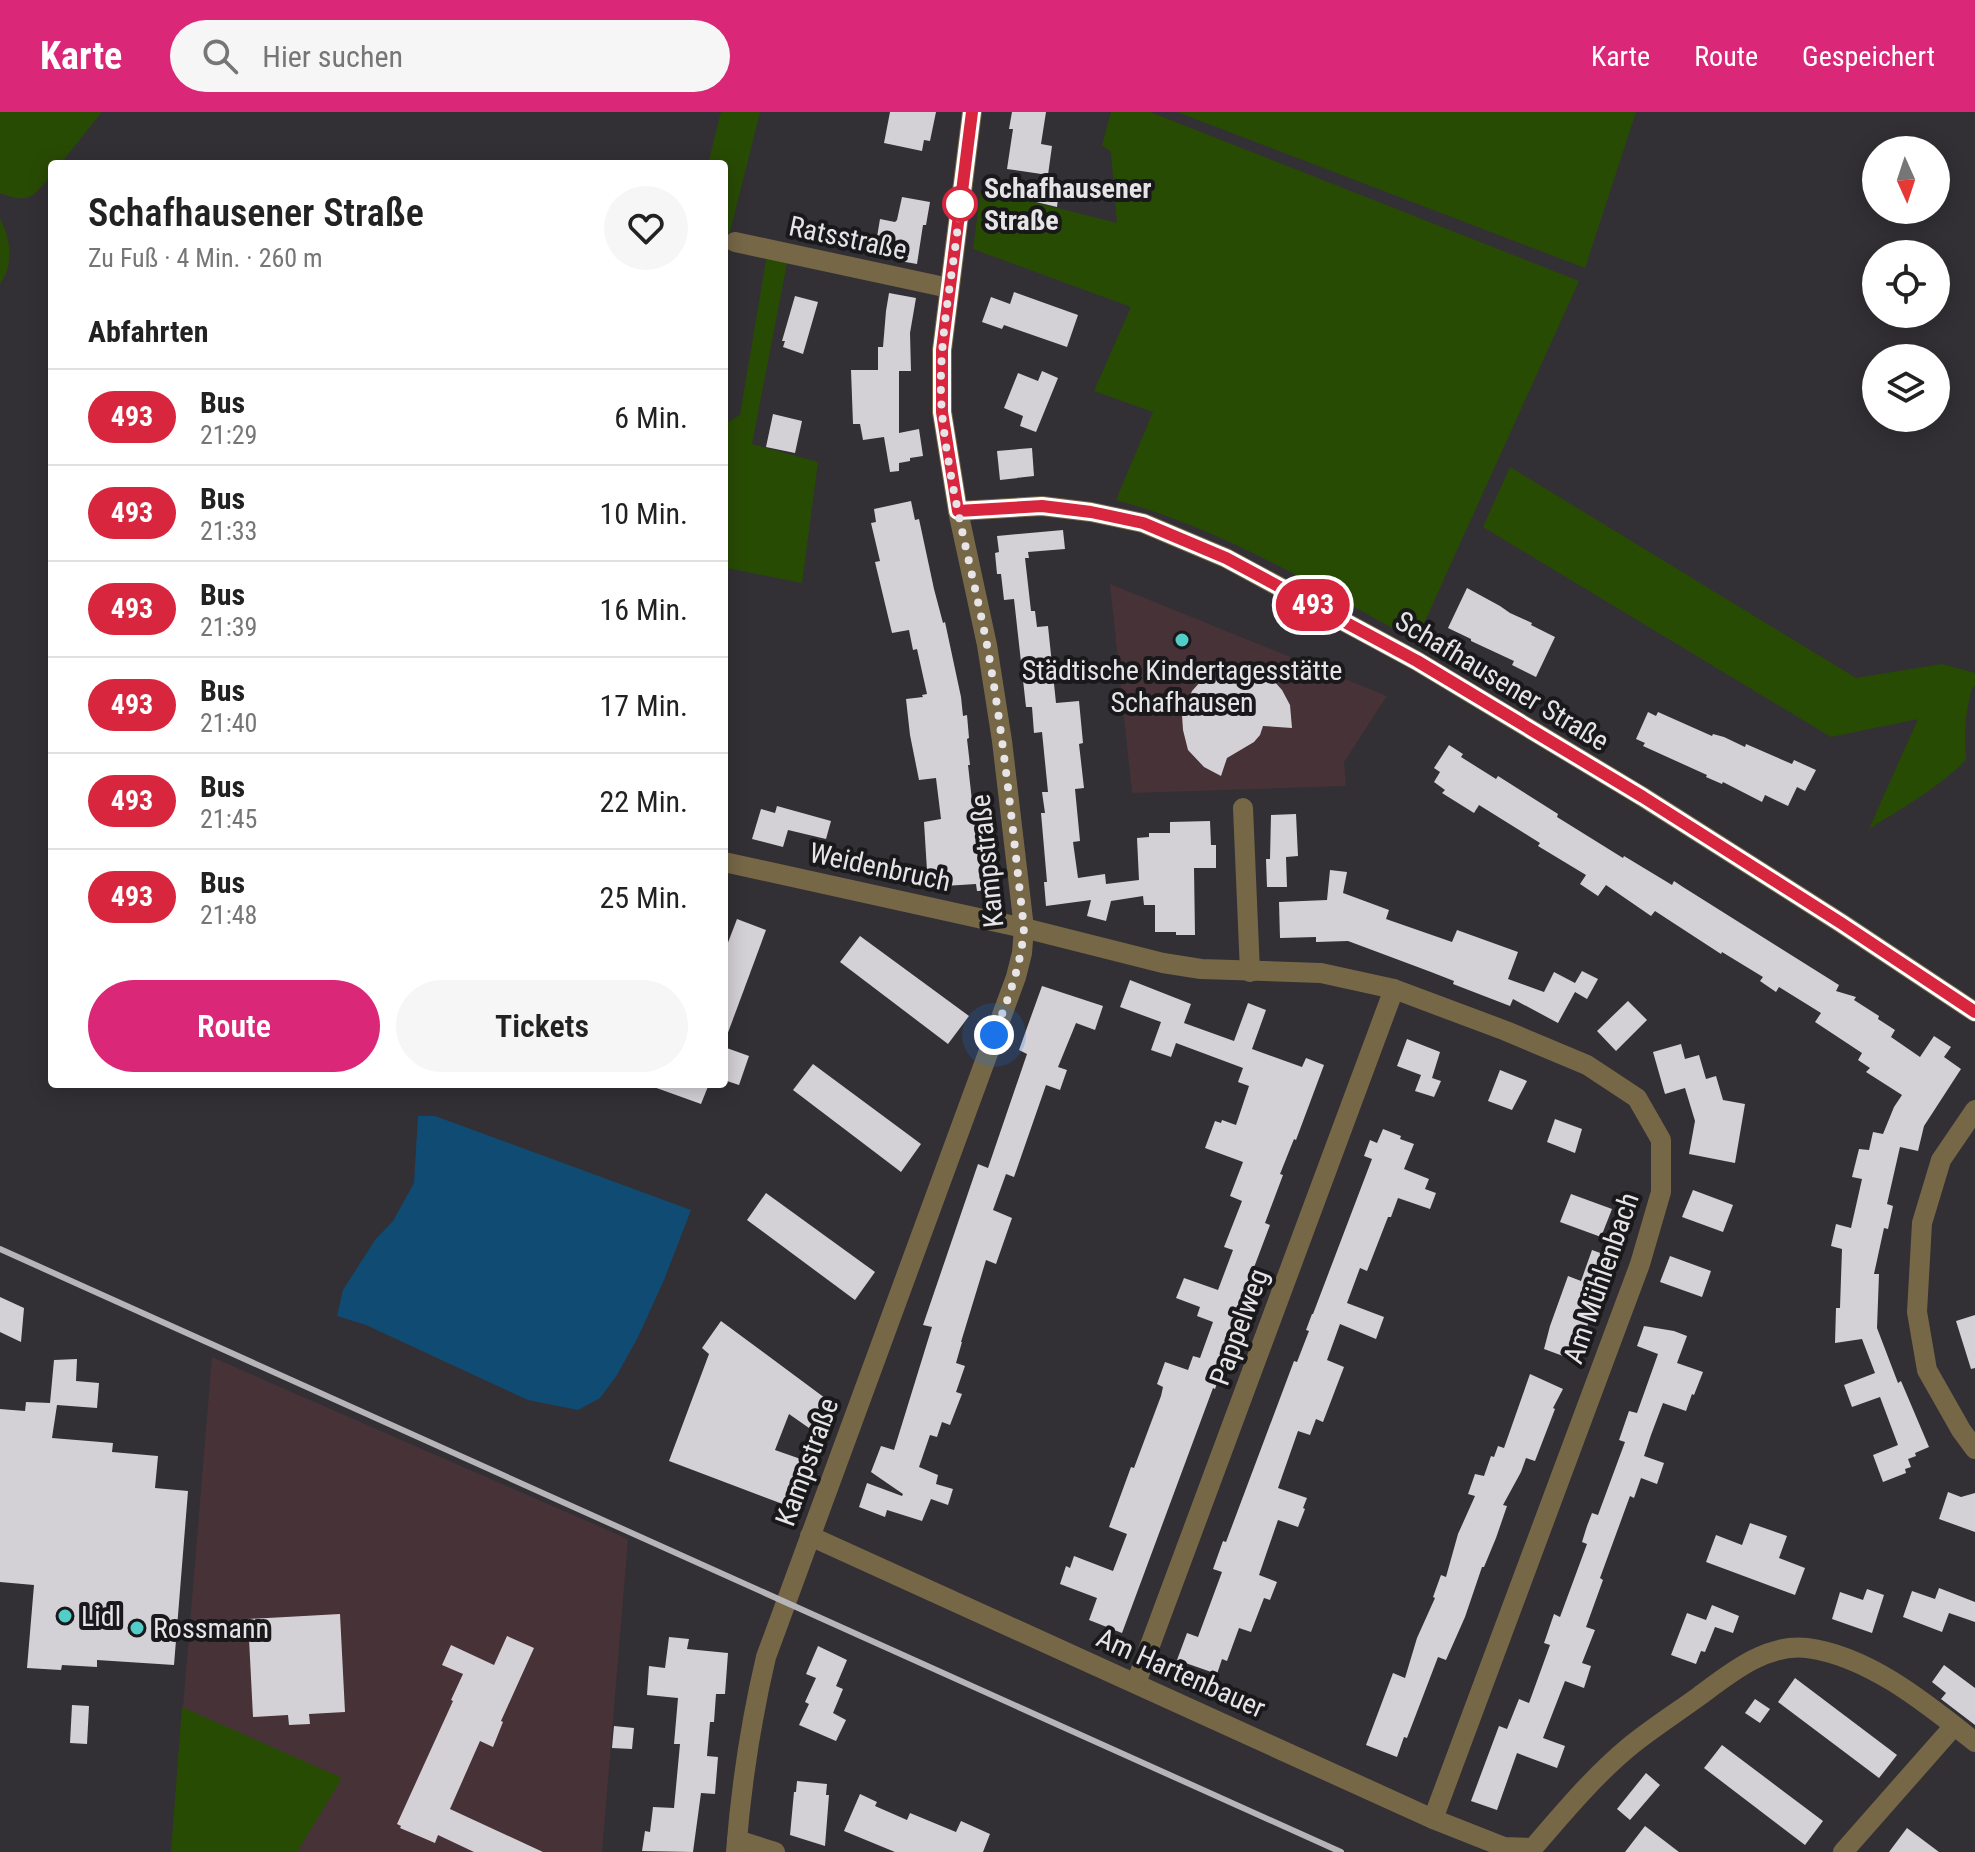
<!DOCTYPE html>
<html lang="de">
<meta charset="utf-8">
<style>
:root{--surface:#fff;--page:#f6f6f6;--text:#222;--muted:#767676;--line:#e0e0e0;--accent:#db2777}
body{margin:0;font-family:"Roboto Condensed",sans-serif;background:var(--page);color:var(--text);height:100vh;display:flex;flex-direction:column;font-size:30px;white-space:nowrap}
*{box-sizing:border-box;margin:0}
p{font-size:26px;color:var(--muted)}
.icon{flex:none;width:44px;height:44px;fill:none;stroke:currentColor;stroke-width:2;stroke-linecap:round;stroke-linejoin:round}
.map{position:relative;flex:1;overflow:hidden}
.sheet{position:absolute;left:48px;top:48px;width:680px;height:928px;display:flex;flex-direction:column;background:var(--surface);border-radius:8px;box-shadow:0 4px 20px #0003}
.sheet>*{flex:none}
.badge{padding:0 16px;border-radius:26px;font-size:28px;line-height:52px}
.needle{width:52px;rotate:177deg}
.fabs{position:absolute;left:1862px;top:24px;display:grid;gap:16px}
.fabs a{display:grid;place-items:center;width:88px;height:88px;border-radius:50%;background:var(--surface);box-shadow:0 4px 20px #0003;font-size:40px}
.you{position:absolute;width:40px;height:40px;margin:-20px;border:6px solid #fff;border-radius:50%;background:#1a73e8;box-shadow:0 0 0 12px #1a73e833}
.map>.badge{position:absolute;translate:-50% -50%;box-shadow:0 0 0 4px #fff}
h2{padding:0 40px;font-size:30px;line-height:72px}
.round{display:grid;place-items:center;flex:none;width:84px;height:84px;border-radius:42px;background:var(--page)}
.headline{display:flex;align-items:center;justify-content:space-between;height:136px;padding:0 40px}
h1{font-size:38px;font-weight:600;line-height:60px}
.cta{display:flex;gap:16px;margin-top:auto;padding:16px 40px}
.cta a{flex:1;height:92px;border-radius:48px;background:var(--accent);color:#fff;font-size:32px;font-weight:600;line-height:92px;text-align:center}
.cta a+a{background:var(--page);color:var(--text)}
ul{padding:0;list-style:none}
li{display:flex;align-items:center;gap:24px;height:96px;padding:0 40px;border-top:2px solid var(--line)}
li div{flex:1}
li b{display:block;font-size:30px}
li em{font-style:normal}
li .badge{min-width:88px;font-weight:700;text-align:center}
header{display:flex;align-items:center;gap:48px;box-sizing:border-box;height:112px;padding:0 40px;background:var(--accent);color:#fff}
header strong{font-size:38px}
nav{display:flex;gap:44px;margin-inline-start:auto;font-size:28px}
.search{width:560px;height:72px;background:var(--page);display:flex;align-items:center;gap:20px;box-sizing:border-box;padding:0 28px;border-radius:44px;color:var(--muted);font-size:30px}
.map>svg:first-child{display:block}
.education{fill:#463237}
.green{fill:#284b04}
.water{fill:#104b73}
.building{fill:#d4d1d6}
.lines{fill:none;stroke-linecap:round;stroke-linejoin:round}
.street{stroke:#766747;stroke-width:20}
.rail{stroke:#b6b4b7;stroke-width:6}
.line-casing{stroke:#fff;stroke-width:18}
.line{stroke:#d7263d;stroke-width:12}
.walk{stroke:#e6e4e7;stroke-width:8;stroke-dasharray:0 14.4}
.stop-dot{fill:#fff;stroke:#d7263d;stroke-width:4}
.poi-dot{fill:#53cdca;stroke:#19181a;stroke-width:3}
.labels{text-anchor:middle;dominant-baseline:central;stroke-width:8;stroke-linejoin:round;paint-order:stroke}
.stop-label{font-size:28px;font-weight:bold;fill:#e6e4e7;stroke:#19181a;text-anchor:start}
.street-label{font-size:28px;fill:#e6e4e7;stroke:#19181a}
.poi-label{font-size:28px;fill:#e6e4e7;stroke:#19181a;text-anchor:start}
</style>
<header>
<strong>Karte</strong>
<div class="search"><svg class="icon" aria-label="search" viewBox="0 0 24 24"><circle cx="10" cy="10" r="6"/><path d="M15 15l6 6"/></svg>Hier suchen</div>
<nav><a>Karte</a><a>Route</a><a>Gespeichert</a></nav>
</header>
<div class="map">
<svg width="1975" height="1740" viewBox="0 0 1975 1740">
<rect width="100%" height="100%" fill="#323034"/>
<g class="education">
<path d="M1110 472 1387 584 1344 650 1346 674 1132 681Z"/>
<path d="M212 1245 628 1427 602 1740H171Z"/>
</g>
<g class="green">
<path d="M0 0H102L60 52H52V62C34 84 29 93 0 81Z"/>
<path d="M721 0H760L730 120 724 119V52H708Z"/>
<path d="M1111 0H1150L1579 169 1425 509 1414 528C1318 475 1223 417 1116 388L1153 300 1094 279 1131 195 973 137 981 77 1117 111 1111 40 1102 33Z"/>
<path d="M1177 0H1636L1585 156Z"/>
<path d="M0 107C11 127 14 153 0 172Z"/>
<path d="M767 142 788 146 752 332 818 350 802 471 727 456 724 312 740 303Z"/>
<path d="M1510 355 1856 566 1942 552 1975 561V574L1972 576C1965 601 1964 622 1966 648 1938 676 1902 696 1869 717L1918 607 1831 625 1483 415Z"/>
<path d="M182 1595 342 1666 297 1740H171Z"/>
</g>
<path class="water" d="M418 1004H435L691 1098 664 1168 638 1225 617 1263 600 1286 578 1298 528 1288 366 1213 337 1204 343 1178 375 1128 393 1109 414 1071Z"/>
<g class="building">
<path d="M890 0H936L930 29 924 28 922 39 884 31Z"/>
<path d="M1012 0H1046L1041 32 1052 34 1048 63 1007 57 1013 17H1009Z"/>
<path d="M1040 66 1060 69 1057 95 1036 90Z"/>
<path d="M902 85 930 90 926 113H923L917 152 894 148 897 129 877 125 880 107 895 110 897 108Z"/>
<path d="M1014 180 1078 203 1067 235 1004 213 1002 217 982 210 991 185 1010 192Z"/>
<path d="M889 181 916 186 910 221 911 259H899V321L919 317 923 344 910 346V349L899 351V359L890 360 884 325 863 328 860 312H853L851 258H878V235H883L886 199Z"/>
<path d="M795 184 818 190 803 242 783 235 785 229H782Z"/>
<path d="M1042 259 1058 266 1036 320 1020 314 1023 304 1004 296 1018 261 1038 269Z"/>
<path d="M773 302 802 309 795 341 766 335Z"/>
<path d="M1032 336 1034 364 1000 368 997 339Z"/>
<path d="M911 389 915 408 919 407 934 477 943 511 945 510 961 585 963 604 967 603 969 626 967 627 970 653H968L972 689H976L981 727 989 726 991 752H995L997 778 977 779 976 772 928 775 924 710 941 707 936 666 919 668 910 623 906 587 923 585 922 583 927 582 917 537 913 538 909 518 892 521 875 450 880 449 871 411 876 410 874 397Z"/>
<path d="M1063 418 1065 437 1028 440 1029 446H1025L1031 499H1035L1037 515 1048 514 1056 591 1079 589 1083 631 1079 632 1084 676 1075 677 1080 729 1073 730 1078 766 1105 762 1106 772 1139 768 1137 726 1149 725V721H1170V710L1210 709 1211 733H1216V756H1194L1195 823H1176V820H1155V793H1144L1143 784 1111 789 1106 809 1087 804 1091 788 1046 794 1044 770H1047L1041 701H1045L1042 680H1048L1042 620 1034 621 1032 595H1026L1014 487 1004 488 1001 462H997L995 441 999 440 997 424Z"/>
<path d="M1467 476 1500 494 1510 501 1532 511 1531 513 1555 525 1536 565 1512 553 1514 549 1471 529V527L1448 516Z"/>
<path d="M1236 555 1250 557 1274 569 1282 578 1290 593 1292 616 1263 614 1260 623 1254 630 1227 646 1221 664 1204 655 1188 638 1183 618 1182 603 1192 579 1201 569 1210 562 1222 557Z"/>
<path d="M1648 600 1656 604 1658 600 1712 624 1713 622 1724 625 1745 635 1746 632 1792 652 1794 648 1816 658 1805 679 1797 675 1788 694 1765 683 1762 690 1723 670 1722 672 1706 665 1707 663 1643 634 1645 631 1636 627Z"/>
<path d="M1449 633 1463 642 1461 645 1496 667 1498 664 1558 702 1557 705 1623 746 1624 744 1672 773 1674 769 1683 775 1839 873 1836 879 1856 885 1854 888 1879 904 1878 907 1895 918 1891 925 1920 945 1934 924 1951 935 1944 945 1961 957 1924 1014 1918 1039 1900 1035 1887 1092 1893 1094 1888 1117 1884 1116 1874 1162H1879L1877 1216 1898 1271 1901 1269 1929 1335 1915 1341 1916 1344 1908 1347 1911 1355 1905 1357 1906 1361 1883 1370 1873 1343 1898 1333 1880 1285 1852 1295 1844 1273 1875 1261 1862 1227 1835 1231 1836 1196H1840L1842 1137 1831 1134 1836 1112 1851 1116 1862 1067 1852 1065 1859 1037 1869 1038 1873 1020 1883 1022 1894 995 1902 983 1866 960 1870 956 1858 948 1862 941 1815 910 1821 901 1779 875 1776 880 1760 869 1763 865 1722 840 1721 842 1655 799 1651 804 1606 773 1598 784 1580 772 1586 763 1538 734 1540 731 1479 693 1474 701 1442 681 1445 678 1434 670 1440 660 1434 656Z"/>
<path d="M777 694 831 709 826 727 788 718 783 735 752 727 761 697 775 701Z"/>
<path d="M1296 702 1298 744 1286 745 1287 775H1267L1266 747H1270L1271 703Z"/>
<path d="M1330 758 1347 760 1343 781 1389 798 1386 807 1452 830 1457 818 1518 840 1508 867 1544 880 1554 860 1575 871 1582 859 1598 867 1587 887 1575 880 1558 911 1513 887 1510 894 1453 872 1454 869 1431 860 1348 829 1316 830V825L1280 826 1279 790 1327 788Z"/>
<path d="M737 807 766 818 726 926 724 925V841Z"/>
<path d="M860 824 969 904 948 932 840 850Z"/>
<path d="M1130 868 1191 892 1184 911 1234 929 1248 891 1266 898 1252 937 1302 955 1306 946 1324 953 1296 1028 1294 1027 1280 1062 1283 1063 1265 1111 1270 1113 1253 1158 1258 1160 1240 1209 1242 1210 1233 1234 1231 1233 1215 1277 1213 1276 1122 1521 1089 1508 1097 1486 1060 1472 1066 1454 1070 1456 1074 1444 1113 1459 1127 1422 1109 1415 1131 1355 1134 1356 1161 1284 1163 1275 1157 1272 1165 1250 1188 1258 1193 1244 1200 1246 1213 1210 1197 1204 1200 1195 1176 1186 1184 1166 1218 1178 1233 1138 1224 1135 1242 1089 1230 1084 1243 1050 1205 1036 1215 1009 1221 1011 1222 1008 1236 1013 1249 974 1238 970 1243 956 1176 931 1171 945 1151 938 1161 910 1120 895Z"/>
<path d="M1042 874 1103 894 1095 918 1076 911 1058 955 1067 958 1060 978 1046 973 1014 1065 1006 1062 993 1098 1012 1106 996 1152 986 1148 961 1230H962L956 1251 965 1254 956 1280 962 1282 950 1313 942 1310 937 1325 930 1323 919 1355 938 1363 936 1372 953 1377 948 1393 931 1387 922 1409 887 1398 885 1405 859 1395 867 1371 902 1384 903 1382 871 1360 881 1334 894 1338 932 1215 923 1213 978 1052 988 1056 1027 942 1019 938Z"/>
<path d="M1628 889 1647 908 1616 939 1597 919Z"/>
<path d="M1407 927 1440 940 1432 966 1441 969 1434 985 1415 979 1421 963 1397 954Z"/>
<path d="M1681 932 1685 947 1699 943 1706 967 1716 964 1723 988 1745 992 1735 1051 1689 1042 1695 1009 1685 976 1665 982 1653 940Z"/>
<path d="M724 935 749 944 739 973 724 968Z"/>
<path d="M813 952 921 1032 901 1060 793 978Z"/>
<path d="M1500 958 1527 969 1512 998 1488 989Z"/>
<path d="M652 972H709L701 992 651 974Z"/>
<path d="M1555 1007 1582 1017 1575 1041 1547 1030Z"/>
<path d="M1383 1017 1401 1024 1400 1027 1414 1032 1404 1057 1429 1067 1425 1077 1436 1081 1430 1097 1398 1086 1391 1105H1388L1367 1159 1360 1156 1347 1191 1384 1205 1376 1227 1340 1212 1327 1248 1344 1255 1323 1310 1316 1307 1310 1323 1298 1319 1278 1376 1307 1386 1303 1396 1305 1397 1298 1415 1278 1408 1259 1463 1277 1470 1270 1488 1264 1486 1251 1520 1239 1516 1227 1549 1222 1547 1217 1562 1177 1548 1187 1521 1198 1525 1222 1460 1213 1457 1223 1429 1226 1430 1294 1249 1297 1250 1309 1219 1306 1218 1312 1202H1313L1372 1047 1364 1044 1370 1028 1377 1031Z"/>
<path d="M1693 1078 1733 1093 1723 1120 1682 1105Z"/>
<path d="M766 1081 875 1160 855 1188 747 1108Z"/>
<path d="M1571 1082 1612 1097 1601 1125 1560 1110Z"/>
<path d="M1592 1138 1614 1146 1574 1248 1544 1237 1550 1214 1568 1164 1581 1169Z"/>
<path d="M1670 1144 1711 1159 1702 1185 1660 1170Z"/>
<path d="M0 1185 24 1196 21 1230 0 1220Z"/>
<path d="M1975 1203V1256L1971 1257 1956 1209Z"/>
<path d="M721 1209 829 1289 809 1316 789 1302 775 1338 812 1351 796 1397 669 1349 709 1242 702 1236Z"/>
<path d="M1644 1214 1674 1219 1687 1224 1677 1251 1703 1260 1694 1283 1692 1282 1686 1299 1663 1291 1651 1323 1644 1344 1664 1351 1657 1372 1641 1366 1634 1386 1630 1384 1600 1466 1603 1468 1586 1515 1595 1518 1582 1551 1591 1554 1584 1576 1565 1569 1543 1626 1565 1634 1557 1656 1517 1641 1497 1698 1471 1689 1499 1614 1507 1617 1519 1587 1529 1591 1550 1533 1544 1531 1554 1502 1560 1505 1587 1432 1582 1430 1587 1414 1592 1401 1598 1403 1625 1330 1619 1328 1629 1299 1637 1301 1658 1242 1637 1234Z"/>
<path d="M77 1247 76 1269 99 1271 97 1296 57 1293 52 1326 113 1331 112 1340 158 1344 155 1376 188 1379 174 1553 97 1548V1555L62 1553 61 1558 27 1556 34 1473 0 1470V1297L25 1299 26 1290 50 1291 54 1248Z"/>
<path d="M1530 1262 1563 1277 1553 1296 1555 1297 1535 1349 1526 1346 1521 1360 1503 1393 1507 1394 1496 1426 1484 1455H1482L1465 1505 1446 1548 1438 1545 1407 1626 1404 1625 1397 1645 1366 1633 1393 1561 1405 1566 1417 1526 1435 1486 1433 1485 1441 1463 1446 1465 1458 1422 1475 1384 1468 1382 1475 1362 1484 1364 1491 1344 1494 1345 1498 1334 1504 1336Z"/>
<path d="M1948 1380 1961 1385 1975 1381V1420L1939 1407Z"/>
<path d="M1750 1411 1787 1424 1779 1446 1805 1456 1795 1483 1706 1450 1716 1423 1742 1433Z"/>
<path d="M1939 1476 1975 1490V1510L1949 1501 1942 1520 1903 1505 1912 1479 1935 1487Z"/>
<path d="M1867 1477 1884 1483 1872 1521 1832 1507 1840 1480 1863 1488Z"/>
<path d="M1712 1493 1739 1504 1733 1521 1715 1515 1705 1540 1701 1539 1696 1552 1671 1543 1687 1501 1706 1508Z"/>
<path d="M340 1502 345 1600 309 1602 310 1612 289 1613 288 1603 253 1605 248 1507Z"/>
<path d="M507 1524 534 1536 501 1609 503 1610 493 1635 480 1629 450 1697 543 1740H474L438 1723 435 1731 400 1716 401 1714 397 1712 453 1589 451 1588 463 1562 442 1553 451 1533 494 1553Z"/>
<path d="M669 1525 689 1527 687 1537 728 1541 725 1582H716L714 1610H710L707 1644 718 1645 715 1682 701 1681 693 1740 642 1739 645 1719 650 1720 653 1695 674 1696 680 1632H674L678 1586 647 1583 649 1554 665 1556Z"/>
<path d="M818 1534 847 1548 836 1574 843 1577 833 1601 846 1608 836 1629 799 1613 809 1592 805 1590 816 1566 806 1562Z"/>
<path d="M1944 1553 1975 1576V1613L1941 1587 1946 1581 1932 1570Z"/>
<path d="M1795 1566 1897 1643 1879 1666 1778 1590Z"/>
<path d="M1755 1587 1770 1597 1760 1611 1745 1601Z"/>
<path d="M72 1593 89 1594 87 1632 70 1631Z"/>
<path d="M614 1614 634 1616 632 1637 612 1636Z"/>
<path d="M1722 1633 1823 1709 1805 1733 1704 1656Z"/>
<path d="M1646 1661 1660 1673 1630 1708 1617 1697Z"/>
<path d="M797 1669 827 1672 826 1683H829L825 1734 790 1723 794 1680H796Z"/>
<path d="M860 1682 877 1690 875 1694 907 1708 910 1701 956 1720 961 1709 990 1722 983 1740H895L844 1719Z"/>
<path d="M1645 1714 1679 1740H1625Z"/>
<path d="M1907 1716 1939 1740H1889Z"/>
</g>
<g class="lines">
<g class="street">
<path d="M735 130 949 176"/>
<path d="M958 399 1042 394 1091 400 1143 411 1226 446 1417 549 1643 685 1841 811 1975 900"/>
<path d="M1243 696 1250 860"/>
<path d="M724 750 1024 816 1163 851 1201 857 1321 861 1394 877 1506 919 1587 953 1637 986 1661 1028V1080L1640 1152 1433 1707"/>
<path d="M1975 998 1941 1048 1922 1111 1917 1200 1927 1258 1961 1318 1975 1337"/>
<path d="M810 1424 1433 1707 1504 1735 1533 1736C1563 1701 1594 1664 1629 1635 1651 1617 1676 1601 1698 1585 1729 1562 1766 1531 1807 1536 1869 1544 1927 1592 1975 1630"/>
<path d="M1136 1571 1394 877"/>
<path d="M737 1728 775 1740"/>
<path d="M736 1740C741 1674 751 1609 766 1545L1016 865 1022 841 1024 816 1002 629 987 533 958 399 942 300V238L972 0"/>
<path d="M1843 1740 1954 1614"/>
</g>
<path class="rail" d="M0 1137 1341 1740"/>
</g>
<g class="lines">
<defs>
<path id="line" d="M972 0 942 238V300L958 399 1042 394 1091 400 1143 411 1226 446 1417 549 1643 685 1841 811 1975 900"/>
</defs>
<use href="#line" class="line-casing"/>
<use href="#line" class="line"/>
<path class="walk" d="M960 92C955 158 936 231 942 301 950 380 972 456 987 533 1004 626 1013 721 1024 816 1021 855 1008 887 994 923"/>
</g>
<circle class="stop-dot" cx="960" cy="92" r="16"/>
<g class="poi-dot">
<circle cx="1182" cy="528" r="8"/>
<circle cx="65" cy="1504" r="8"/>
<circle cx="137" cy="1516" r="8"/>
</g>
<g class="labels">
<g class="stop-label">
<text x="984" y="76">Schafhausener<tspan x="984" dy="32">Straße</tspan></text>
</g>
<g class="street-label">
<text transform="translate(848 126) rotate(12)">Ratsstraße</text>
<text transform="translate(1502 569) rotate(31)">Schafhausener Straße</text>
<text transform="translate(987 749) rotate(-96)">Kampstraße</text>
<text transform="translate(880 755) rotate(12)">Weidenbruch</text>
<text transform="translate(1601 1166) rotate(-71)">Am Mühlenbach</text>
<text transform="translate(1239 1215) rotate(-70)">Pappelweg</text>
<text transform="translate(807 1350) rotate(-70)">Kampstraße</text>
<text transform="translate(1181 1561) rotate(24)">Am Hartenbauer</text>
</g>
<g class="poi-label">
<text x="1182" y="558" text-anchor="middle">Städtische Kindertagesstätte<tspan x="1182" dy="32">Schafhausen</tspan></text>
<text x="81" y="1504">Lidl</text>
<text x="153" y="1516">Rossmann</text>
</g>
</g>
</svg>
<div class="fabs">
<a><svg class="needle" viewBox="-14 -14 28 28"><path d="M0-13l5 13h-10z" fill="#e53935"/><path d="M0 13l5-13h-10z" fill="#767676"/></svg></a>
<a><svg class="icon" aria-label="locate" viewBox="0 0 24 24"><circle cx="12" cy="12" r="6"/><path d="M12 2v4M12 18v4M2 12h4M18 12h4"/></svg></a>
<a><svg class="icon" aria-label="layers" viewBox="0 0 24 24"><path d="M12 4l9 5-9 5-9-5zM3 14l9 5 9-5"/></svg></a>
</div>
<div class="you" style="left:994px;top:923px"></div>
<b class="badge" style="left:1313px;top:493px;background:#d7263d;color:#fff">493</b>
<section class="sheet">
<div class="headline"><div><h1>Schafhausener Straße</h1><p>Zu Fuß · 4 Min. · 260 m</p></div><a class="round"><svg class="icon" aria-label="heart" viewBox="0 0 24 24"><path d="M12 20l-8-8c-3-5 5-10 8-4 3-6 11-1 8 4z"/></svg></a></div>
<h2>Abfahrten</h2>
<ul>
<li><span class="badge" style="background:#d7263d;color:#fff">493</span><div><b>Bus</b><p>21:29</p></div><em>6 Min.</em></li>
<li><span class="badge" style="background:#d7263d;color:#fff">493</span><div><b>Bus</b><p>21:33</p></div><em>10 Min.</em></li>
<li><span class="badge" style="background:#d7263d;color:#fff">493</span><div><b>Bus</b><p>21:39</p></div><em>16 Min.</em></li>
<li><span class="badge" style="background:#d7263d;color:#fff">493</span><div><b>Bus</b><p>21:40</p></div><em>17 Min.</em></li>
<li><span class="badge" style="background:#d7263d;color:#fff">493</span><div><b>Bus</b><p>21:45</p></div><em>22 Min.</em></li>
<li><span class="badge" style="background:#d7263d;color:#fff">493</span><div><b>Bus</b><p>21:48</p></div><em>25 Min.</em></li>
</ul>
<div class="cta"><a>Route</a><a>Tickets</a></div>
</section>
</div>
